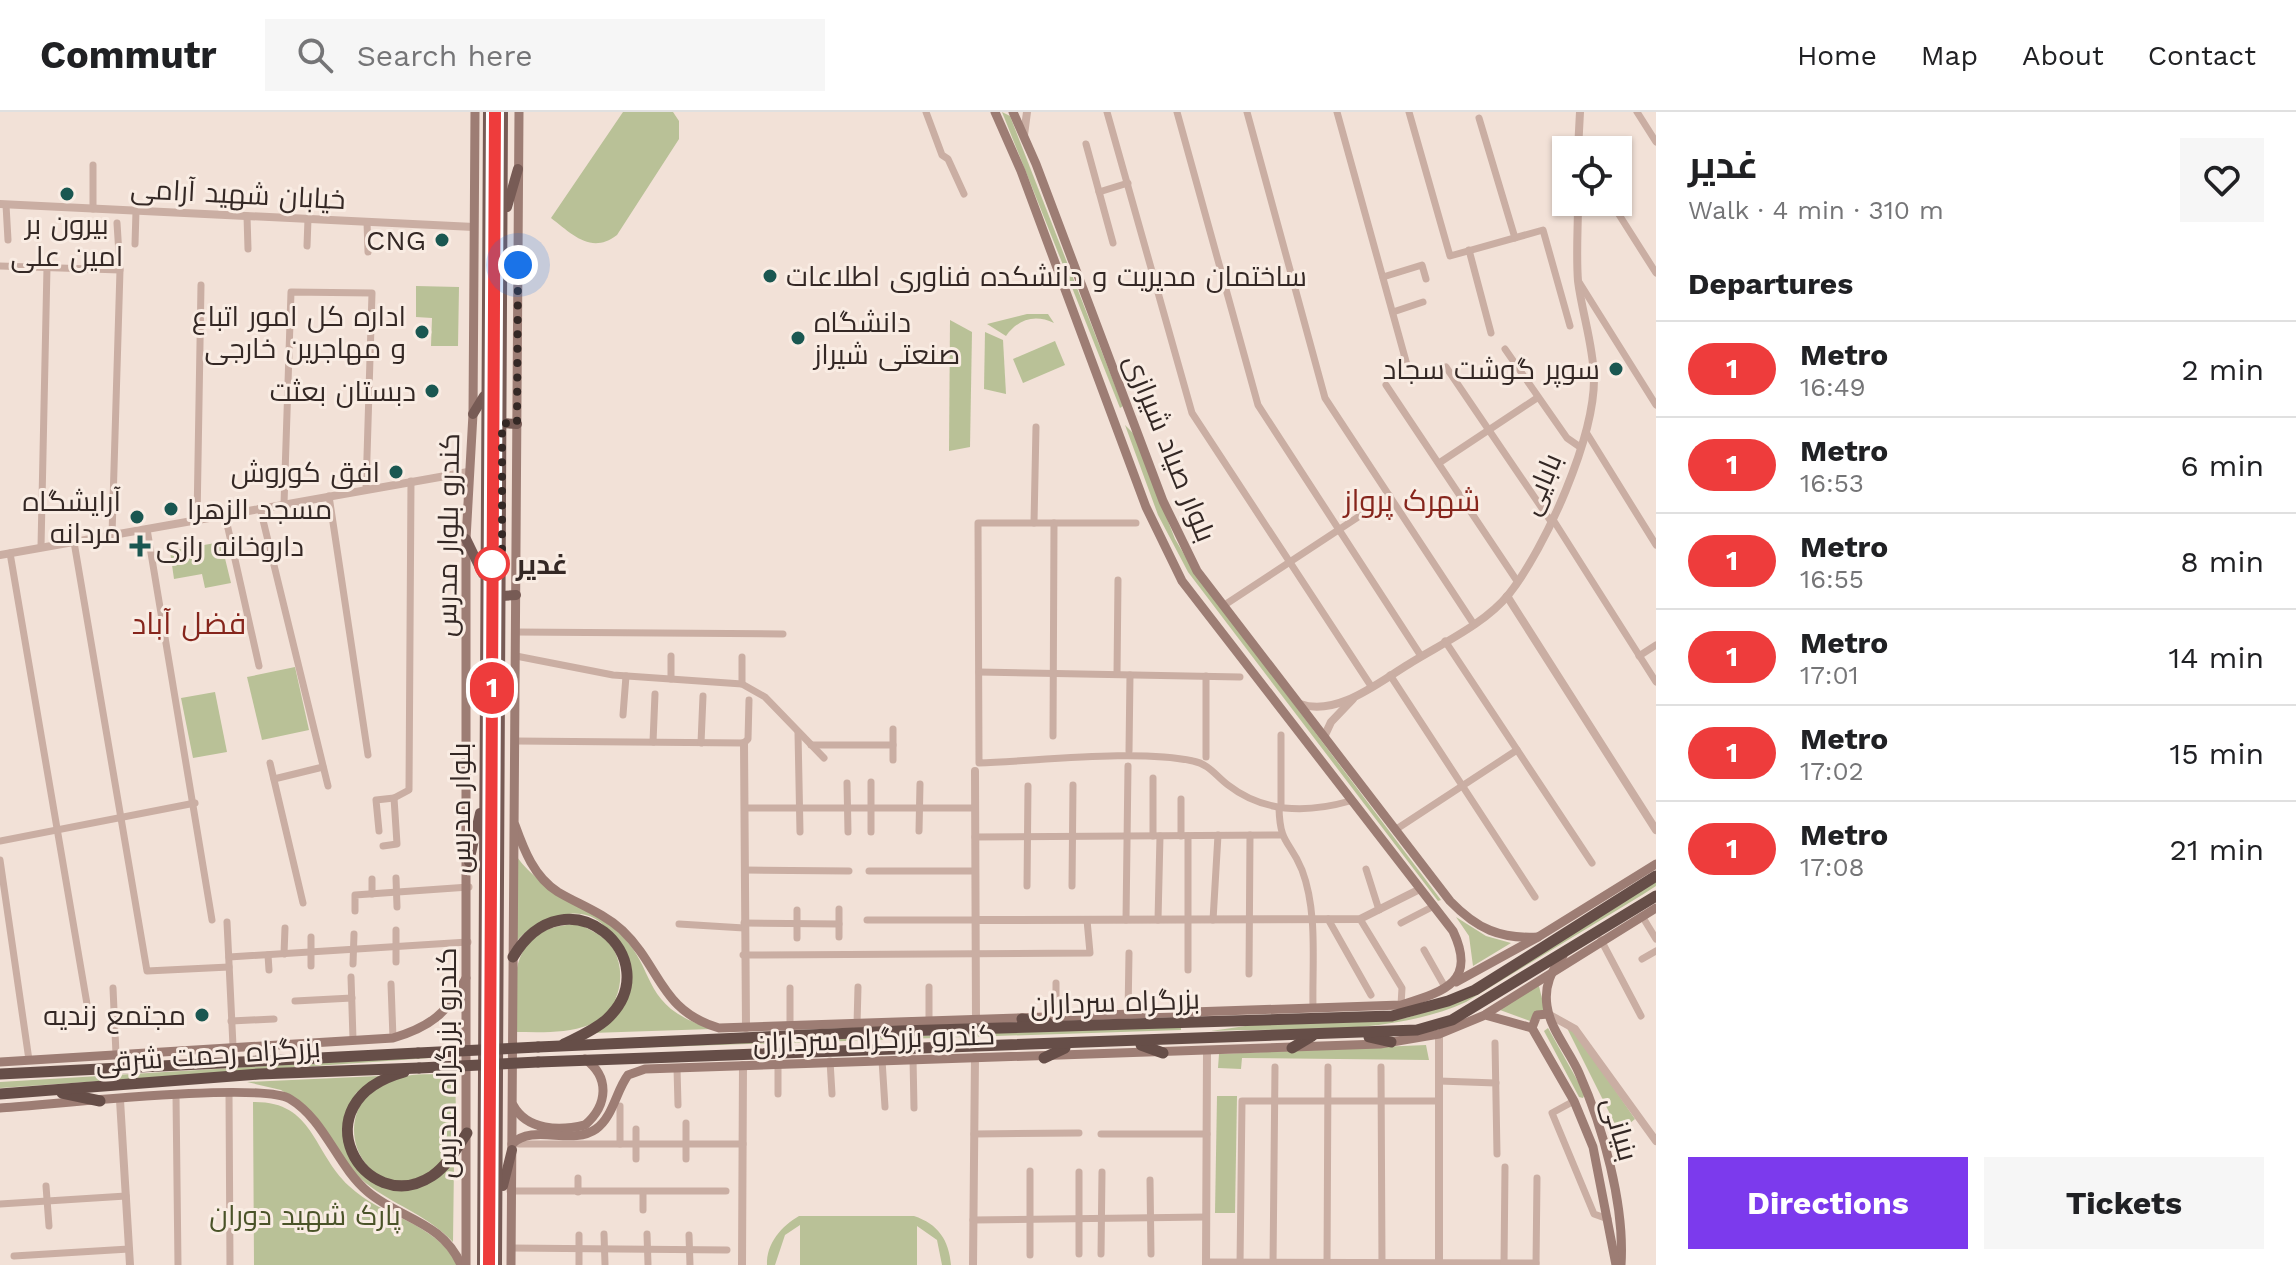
<!DOCTYPE html>
<meta charset="utf-8">
<style>
:root{--surface:#fff;--page:#f6f6f6;--text:#202124;--muted:#757577;--line:#e0e0e0;--accent:#7c3aed}
body{margin:0;font-family:"Work Sans",Cairo,sans-serif;background:var(--page);color:var(--text);height:100vh;display:flex;flex-direction:column;font-size:30px;white-space:nowrap}
*{box-sizing:border-box;margin:0}
p{font-size:26px;color:var(--muted)}
.icon{flex:none;width:44px;height:44px;fill:none;stroke:currentColor;stroke-width:2;stroke-linecap:round;stroke-linejoin:round}
.map{position:relative;flex:1;overflow:hidden}
.sheet{display:flex;flex-direction:column;background:var(--surface);width:640px}
.sheet>*{flex:none}
.badge{padding:0 16px;border-radius:26px;font-size:28px;line-height:52px}
.buttons{position:absolute;left:1552px;top:24px;display:grid;gap:16px}
.buttons a{display:grid;place-items:center;width:80px;height:80px;border-radius:0px;background:var(--surface);box-shadow:0 2px 6px #0004;font-size:40px}
.you{position:absolute;width:40px;height:40px;margin:-20px;border:6px solid #fff;border-radius:50%;background:#1a73e8;box-shadow:0 0 0 12px #1a73e833}
.map>.badge{position:absolute;translate:-50% -50%;box-shadow:0 0 0 4px #fff}
h2{padding:0 32px;font-size:30px;line-height:72px}
.round{display:grid;place-items:center;flex:none;width:84px;height:84px;border-radius:0px;background:var(--page)}
.head{display:flex;align-items:center;justify-content:space-between;height:136px;padding:0 32px}
h1{font-size:38px;font-weight:700;line-height:60px}
.action{display:flex;gap:16px;margin-top:auto;padding:16px 32px}
.action a{flex:1;height:92px;border-radius:0px;background:var(--accent);color:#fff;font-size:32px;font-weight:700;line-height:92px;text-align:center}
.action a+a{background:var(--page);color:var(--text)}
ul{padding:0;list-style:none}
li{display:flex;align-items:center;gap:24px;height:96px;padding:0 32px;border-top:2px solid var(--line)}
li div{flex:1}
li b{display:block;font-size:30px}
li em{font-style:normal}
li .badge{min-width:88px;font-weight:700;text-align:center}
header{display:flex;align-items:center;gap:48px;box-sizing:border-box;height:112px;padding:0 40px;background:var(--surface);border-bottom:2px solid var(--line)}
header strong{font-size:38px}
nav{display:flex;gap:44px;margin-inline-start:auto;font-size:28px}
.search{width:560px;height:72px;background:var(--page);display:flex;align-items:center;gap:20px;box-sizing:border-box;padding:0 28px;border-radius:0px;color:var(--muted);font-size:30px}
main{display:flex;flex:1;min-height:0}
.map>svg:first-child{display:block}
.green{fill:#b9c197}
.lines{fill:none;stroke-linecap:round;stroke-linejoin:round}
.minor{stroke:#caaea3;stroke-width:7}
.tertiary{stroke:#caaea3;stroke-width:8}
.secondary{stroke:#9d7d74;stroke-width:9}
.primary{stroke:#775b55;stroke-width:10}
.trunk{stroke:#664e48;stroke-width:11}
.trunk-bridge{stroke:#664e48;stroke-width:11}
.line-casing{stroke:#fff;stroke-width:18}
.line{stroke:#ee3c3c;stroke-width:12}
.walk{stroke:#342825;stroke-width:8;stroke-dasharray:0 14.4}
.poi-dot{fill:#1a5751;stroke:#f9ece3;stroke-width:3}
.stop-dot{fill:#fff;stroke:#ee3c3c;stroke-width:4}
.labels{text-anchor:middle;dominant-baseline:central;stroke-width:6;stroke-linejoin:round;paint-order:stroke}
.street-label{font-size:28px;fill:#342825;stroke:#f9ece3}
.poi-label{font-size:28px;fill:#342825;stroke:#f9ece3;text-anchor:end}
.stop-label{font-size:28px;font-weight:bold;fill:#342825;stroke:#f9ece3;text-anchor:start}
.park-label{font-size:28px;fill:#4a5328;stroke:#f9ece3}
.neighbourhood-label{font-size:30px;fill:#86251c;stroke:#f9ece3}
</style>
<header>
<strong>Commutr</strong>
<div class="search"><svg class="icon" aria-label="search" viewBox="0 0 24 24"><circle cx="10" cy="10" r="6"/><path d="M15 15l6 6"/></svg>Search here</div>
<nav><a>Home</a><a>Map</a><a>About</a><a>Contact</a></nav>
</header>
<main>
<div class="map">
<svg width="1656" height="1153" viewBox="0 0 1656 1153">
<rect width="100%" height="100%" fill="#f2e1d7"/>
<g class="green">
<path d="M623 0H673L679 9V27L617 123C591 143 572 122 551 106Z"/>
<path d="M1002 0 1010 4 1123 294 1120 296Z"/>
<path d="M416 174 459 175 458 234H431L432 206 416 205Z"/>
<path d="M1027 202H1048L1054 211C1035 202 1018 207 1006 224L987 212Z"/>
<path d="M950 208 972 220 970 335 949 339Z"/>
<path d="M985 220 1003 228 1006 282 984 277Z"/>
<path d="M1055 229 1065 253 1023 271 1013 247Z"/>
<path d="M1125 313 1134 322 1175 427 1194 459 1441 788 1438 789 1188 460 1158 403Z"/>
<path d="M221 430 231 471 205 476 202 462 174 467 170 439Z"/>
<path d="M295 555 309 618 262 628 247 565Z"/>
<path d="M215 580 227 640 193 646 181 586Z"/>
<path d="M517 745C543 781 584 790 616 818 660 857 636 893 712 917L591 921 631 865C623 850 616 828 605 815 581 787 534 808 516 830Z"/>
<path d="M1656 768V774L1642 783 1466 890C1389 925 1294 915 1211 919L1266 911 1406 906 1458 890Z"/>
<path d="M1456 805 1486 824 1511 831 1473 854 1469 824Z"/>
<path d="M579 812C592 819 607 825 614 838 628 865 618 901 589 913 566 922 538 920 514 920 514 866 508 814 579 812Z"/>
<path d="M1538 870 1545 899 1535 900 1530 909 1500 898Z"/>
<path d="M1181 914V918L538 939Z"/>
<path d="M1548 916 1585 982 1583 986 1579 985 1544 919Z"/>
<path d="M1567 916 1573 917 1635 1007 1619 1020Z"/>
<path d="M1426 933 1429 948 1242 946 1241 957 1218 956 1219 942Z"/>
<path d="M430 944V946L0 976V970Z"/>
<path d="M455 962C455 986 459 1014 450 1036 445 1049 433 1060 420 1065 355 1091 318 981 406 964 422 961 439 963 455 962Z"/>
<path d="M379 964 356 981 344 1010 360 1060 381 1074 439 1064 454 1051 453 1130C428 1104 399 1095 371 1075 343 1055 324 1020 305 993L281 978 247 970Z"/>
<path d="M1217 984H1237L1235 1101H1215Z"/>
<path d="M253 990C314 989 312 1039 349 1074 384 1107 433 1108 458 1153H254Z"/>
<path d="M799 1104H914C938 1112 949 1128 951 1153H942L937 1128 917 1114V1153H800V1113L785 1123 775 1153H767C766 1131 782 1114 799 1104Z"/>
</g>
<g class="lines">
<g class="minor">
<path d="M926 0 942 43 948 47 964 82"/>
<path d="M1107 0 1192 301 1371 574"/>
<path d="M1177 0 1258 293 1421 544"/>
<path d="M1247 0 1325 286 1473 511"/>
<path d="M1337 0 1407 253"/>
<path d="M1409 0 1450 144 1543 118 1570 214"/>
<path d="M1637 0 1656 30"/>
<path d="M1479 6 1515 126"/>
<path d="M1086 32 1113 131"/>
<path d="M93 53V97"/>
<path d="M1099 80 1128 71"/>
<path d="M1611 90 1656 161"/>
<path d="M6 93 8 128"/>
<path d="M247 104 248 137"/>
<path d="M367 110 368 140"/>
<path d="M135 132 136 99"/>
<path d="M307 134 308 107"/>
<path d="M1469 138 1491 221"/>
<path d="M0 154 120 158"/>
<path d="M1383 165 1422 153 1426 167"/>
<path d="M1579 170 1656 293"/>
<path d="M1393 200 1423 190"/>
<path d="M1505 237 1567 326 1580 335"/>
<path d="M1446 255 1550 408"/>
<path d="M1386 273 1517 469"/>
<path d="M1586 320 1656 433"/>
<path d="M1439 351 1537 286"/>
<path d="M329 384 368 643"/>
<path d="M284 392 291 180 372 181 366 377"/>
<path d="M260 396 328 674"/>
<path d="M225 403 259 554"/>
<path d="M1552 406 1656 570"/>
<path d="M197 408 201 173"/>
<path d="M1034 411 1036 315"/>
<path d="M1136 411H978L979 651C1039 649 1136 637 1193 649 1209 652 1216 664 1228 673 1264 701 1308 701 1350 689"/>
<path d="M147 417 212 808"/>
<path d="M112 423 120 158 117 111"/>
<path d="M74 430 147 859 229 855"/>
<path d="M41 435 47 155"/>
<path d="M10 441 87 892"/>
<path d="M1223 494 1390 384"/>
<path d="M516 520 783 522"/>
<path d="M1445 529 1592 751"/>
<path d="M516 544 613 563 742 572 765 585 824 646"/>
<path d="M1639 544 1656 533"/>
<path d="M979 560 1240 565"/>
<path d="M1117 562 1118 468"/>
<path d="M1390 563 1535 785"/>
<path d="M1206 564V645"/>
<path d="M671 567V544"/>
<path d="M742 572V545"/>
<path d="M623 603 626 564"/>
<path d="M893 617V648"/>
<path d="M798 621 800 720"/>
<path d="M1281 623V696"/>
<path d="M1053 624 1054 411"/>
<path d="M516 629 744 631 748 627 749 588"/>
<path d="M653 630 655 582"/>
<path d="M701 631 703 584"/>
<path d="M811 633H893"/>
<path d="M1129 639 1130 563"/>
<path d="M270 651 303 791"/>
<path d="M274 667 323 655"/>
<path d="M871 670V720"/>
<path d="M847 671 848 720"/>
<path d="M745 696H975"/>
<path d="M1279 696C1280 734 1290 728 1302 758 1318 800 1312 852 1313 896"/>
<path d="M1395 718 1517 638"/>
<path d="M379 719 376 688 394 686 409 678 411 369"/>
<path d="M919 719 920 672"/>
<path d="M1153 724V666"/>
<path d="M1181 724V687"/>
<path d="M1188 724V858"/>
<path d="M975 725 1280 723"/>
<path d="M0 729 195 691"/>
<path d="M383 734 397 732 394 686"/>
<path d="M0 748 29 948"/>
<path d="M1366 757 1379 798"/>
<path d="M745 758 849 759"/>
<path d="M869 759H975"/>
<path d="M396 766 397 795"/>
<path d="M1027 774 1028 674"/>
<path d="M1072 774 1073 673"/>
<path d="M372 782V767"/>
<path d="M839 797V825"/>
<path d="M355 799V783L469 775"/>
<path d="M1642 804 1656 827"/>
<path d="M1328 807 1371 883"/>
<path d="M1360 807 1402 876 1401 893"/>
<path d="M867 808H976"/>
<path d="M1126 808 1128 654"/>
<path d="M1158 808 1160 724"/>
<path d="M1213 808 1218 723"/>
<path d="M227 810 233 934"/>
<path d="M744 811 839 812"/>
<path d="M1401 811 1434 794"/>
<path d="M679 812 744 816"/>
<path d="M396 818V850"/>
<path d="M797 826V798"/>
<path d="M1601 828 1641 904"/>
<path d="M1424 838 1445 875"/>
<path d="M284 842 285 816"/>
<path d="M268 843 269 858"/>
<path d="M743 843 1090 841 1087 808"/>
<path d="M229 845 468 830"/>
<path d="M1642 847 1656 839"/>
<path d="M353 852 354 822"/>
<path d="M311 854V825"/>
<path d="M1249 862 1250 723"/>
<path d="M351 865 353 927"/>
<path d="M1056 871V905"/>
<path d="M391 872 393 926"/>
<path d="M113 876 116 942"/>
<path d="M295 889 352 886"/>
<path d="M1128 903 1129 841"/>
<path d="M231 909 274 907"/>
<path d="M929 910V875"/>
<path d="M857 913 858 875"/>
<path d="M790 915V876"/>
<path d="M1495 931 1497 1042"/>
<path d="M913 946 914 996"/>
<path d="M882 948 885 995"/>
<path d="M830 949 832 982"/>
<path d="M1381 955 1382 1153"/>
<path d="M677 956 678 993"/>
<path d="M1439 969 1496 971"/>
<path d="M229 980 230 1153"/>
<path d="M778 982V952"/>
<path d="M176 984 178 1153"/>
<path d="M1574 989 1552 1001 1594 1102 1608 1107"/>
<path d="M686 1011V1047"/>
<path d="M636 1017V1047"/>
<path d="M974 1022 1079 1021"/>
<path d="M1101 1022H1207"/>
<path d="M519 1032H743"/>
<path d="M620 1032V994"/>
<path d="M1079 1060V1142"/>
<path d="M578 1066V1080"/>
<path d="M1150 1068 1151 1142"/>
<path d="M46 1074 49 1114"/>
<path d="M510 1079H726"/>
<path d="M643 1080V1098"/>
<path d="M0 1092 126 1084"/>
<path d="M973 1108 1206 1105"/>
<path d="M604 1122 605 1152"/>
<path d="M647 1122 648 1152"/>
<path d="M579 1123V1152"/>
<path d="M689 1123 690 1153"/>
<path d="M511 1136 727 1138"/>
<path d="M1101 1142 1102 1060"/>
<path d="M1030 1143V1059"/>
<path d="M14 1144 129 1137"/>
<path d="M1206 1150 1536 1151"/>
<path d="M1240 1153 1242 989H1439"/>
<path d="M1273 1153 1275 955"/>
<path d="M1327 1153 1328 955"/>
<path d="M1504 1153 1505 1055"/>
<path d="M1536 1153 1537 1066"/>
</g>
<g class="tertiary">
<path d="M1024 23 1027 0"/>
<path d="M1578 38 1580 0"/>
<path d="M0 92 474 115"/>
<path d="M0 443 468 360"/>
<path d="M1507 484 1656 718"/>
<path d="M1300 592C1337 605 1379 570 1409 552 1441 532 1485 512 1509 482 1546 435 1595 325 1594 265 1593 232 1582 201 1578 169 1576 143 1578 116 1578 90"/>
<path d="M1325 623 1331 610 1353 587"/>
<path d="M744 631 746 916"/>
<path d="M975 659 976 908"/>
<path d="M976 808 1360 807 1420 777"/>
<path d="M1548 902 1575 917 1656 1029"/>
<path d="M1439 922V1153"/>
<path d="M120 988 130 1153"/>
<path d="M742 1153 743 953"/>
<path d="M973 1153 975 945"/>
<path d="M1206 1153 1207 939"/>
</g>
<g class="secondary">
<path d="M1013 0 1036 52 1163 389 1197 459 1450 789C1477 817 1500 827 1538 825"/>
<path d="M515 713C524 738 534 765 558 780 580 793 603 801 622 818 661 855 660 899 719 916L1401 893C1445 879 1477 870 1453 819L1182 469 1146 395 1021 59 995 0"/>
<path d="M1563 844C1551 859 1544 874 1547 894 1550 917 1570 940 1579 961 1603 1015 1625 1093 1621 1153"/>
<path d="M1456 870 1538 825 1656 752"/>
<path d="M1486 902 1656 796"/>
<path d="M1532 916 1574 989 1593 1035 1616 1153"/>
<path d="M1532 916 1537 903 1548 902"/>
<path d="M0 950 393 926C430 915 448 901 466 866"/>
<path d="M513 993C527 1019 560 1019 585 1013 608 993 610 965 585 947"/>
<path d="M0 996C48 993 261 969 290 987 325 1008 337 1054 368 1080 400 1107 443 1110 461 1153"/>
<path d="M512 1032C533 1011 572 1034 596 1017 613 1005 616 979 628 963L645 957 1380 932 1439 922 1485 903 1532 916"/>
<path d="M466 1153V427L473 302 475 0"/>
<path d="M511 1153 519 0"/>
</g>
<g class="primary">
<path d="M507 95 518 57"/>
<path d="M473 302 484 284"/>
<path d="M502 311 517 312"/>
<path d="M466 427 483 462"/>
<path d="M501 484 516 483"/>
<path d="M469 750 480 701"/>
<path d="M503 1074 512 1038"/>
<path d="M482 1153 488 0"/>
<path d="M497 1153 503 0"/>
</g>
<g class="trunk">
<path d="M513 845C566 755 671 847 607 907 595 918 578 925 564 932"/>
<path d="M1022 907 1048 911"/>
<path d="M1369 925 1391 930"/>
<path d="M1141 933 1163 941"/>
<path d="M538 935 900 919 1392 904 1448 889 1475 878 1656 764"/>
<path d="M1292 936 1312 924"/>
<path d="M1044 946 1065 936"/>
<path d="M538 950 1417 918 1452 908 1656 784"/>
<path d="M404 960C296 990 364 1108 432 1064 447 1054 457 1036 467 1021"/>
<path d="M0 962 418 941"/>
<path d="M62 981 100 989"/>
<path d="M0 982 259 962 419 956"/>
</g>
<g class="trunk-bridge">
<path d="M418 941 538 935"/>
<path d="M419 956 538 950"/>
</g>
</g>
<g class="lines">
<defs>
<path id="line" d="M489 1153 495 0"/>
</defs>
<use href="#line" class="line-casing"/>
<use href="#line" class="line"/>
<path class="walk" d="M492 452 502 455V311L517 312 518 153"/>
</g>
<g class="poi-dot">
<circle cx="67" cy="82" r="8"/>
<circle cx="442" cy="128" r="8"/>
<circle cx="770" cy="164" r="8"/>
<circle cx="422" cy="220" r="8"/>
<circle cx="798" cy="226" r="8"/>
<circle cx="1616" cy="257" r="8"/>
<circle cx="432" cy="279" r="8"/>
<circle cx="396" cy="360" r="8"/>
<circle cx="171" cy="397" r="8"/>
<circle cx="137" cy="405" r="8"/>
<path d="M136 422h8v8h8v8h-8v8h-8v-8h-8v-8h8z"/>
<circle cx="202" cy="903" r="8"/>
</g>
<circle class="stop-dot" cx="492" cy="452" r="16"/>
<g class="labels">
<g class="street-label">
<text transform="translate(238 82) rotate(3)">خیابان شهید آرامی</text>
<text transform="translate(1170 336) rotate(68)">بلوار صیاد شیرازی</text>
<text transform="translate(1541 372) rotate(-67)">بابایی</text>
<text transform="translate(448 423) rotate(-89)">کندرو بلوار مدرس</text>
<text transform="translate(460 696) rotate(-90)">بلوار مدرس</text>
<text transform="translate(1115 890) rotate(-2)">بزرگراه سرداران</text>
<text transform="translate(874 927) rotate(-2)">کندرو بزرگراه سرداران</text>
<text transform="translate(208 943) rotate(-4)">بزرگراه رحمت شرقی</text>
<text transform="translate(446 951) rotate(-90)">کندرو بزرگراه مدرس</text>
<text transform="translate(1620 1017) rotate(74)">بنیانی</text>
</g>
<g class="poi-label">
<text x="67" y="112" text-anchor="middle">بیرون بر<tspan x="67" dy="32">امین علی</tspan></text>
<text x="426" y="128">CNG</text>
<text x="786" y="164" text-anchor="start">ساختمان مدیریت و دانشکده فناوری اطلاعات</text>
<text x="406" y="204">اداره کل امور اتباع<tspan x="406" dy="32">و مهاجرین خارجی</tspan></text>
<text x="814" y="210" text-anchor="start">دانشگاه<tspan x="814" dy="32">صنعتی شیراز</tspan></text>
<text x="1600" y="257">سوپر گوشت سجاد</text>
<text x="416" y="279">دبستان بعثت</text>
<text x="380" y="360">افق کوروش</text>
<text x="121" y="389">آرایشگاه<tspan x="121" dy="32">مردانه</tspan></text>
<text x="187" y="397" text-anchor="start">مسجد الزهرا</text>
<text x="156" y="434" text-anchor="start">داروخانه رازی</text>
<text x="186" y="903">مجتمع زندیه</text>
</g>
<g class="stop-label">
<text x="516" y="452">غدیر</text>
</g>
<g class="park-label">
<text x="305" y="1103">پارک شهید دوران</text>
</g>
<g class="neighbourhood-label">
<text x="1412" y="388">شهرک پرواز</text>
<text x="189" y="511">فضل آباد</text>
</g>
</g>
</svg>
<div class="buttons">
<a><svg class="icon" aria-label="locate" viewBox="0 0 24 24"><circle cx="12" cy="12" r="6"/><path d="M12 2v4M12 18v4M2 12h4M18 12h4"/></svg></a>
</div>
<div class="you" style="left:518px;top:153px"></div>
<b class="badge" style="left:492px;top:576px;background:#ee3c3c;color:#fff">1</b>
</div>
<section class="sheet">
<div class="head"><div><h1>غدیر</h1><p>Walk · 4 min · 310 m</p></div><a class="round"><svg class="icon" aria-label="heart" viewBox="0 0 24 24"><path d="M12 20l-8-8c-3-5 5-10 8-4 3-6 11-1 8 4z"/></svg></a></div>
<h2>Departures</h2>
<ul>
<li><span class="badge" style="background:#ee3c3c;color:#fff">1</span><div><b>Metro</b><p>16:49</p></div><em>2 min</em></li>
<li><span class="badge" style="background:#ee3c3c;color:#fff">1</span><div><b>Metro</b><p>16:53</p></div><em>6 min</em></li>
<li><span class="badge" style="background:#ee3c3c;color:#fff">1</span><div><b>Metro</b><p>16:55</p></div><em>8 min</em></li>
<li><span class="badge" style="background:#ee3c3c;color:#fff">1</span><div><b>Metro</b><p>17:01</p></div><em>14 min</em></li>
<li><span class="badge" style="background:#ee3c3c;color:#fff">1</span><div><b>Metro</b><p>17:02</p></div><em>15 min</em></li>
<li><span class="badge" style="background:#ee3c3c;color:#fff">1</span><div><b>Metro</b><p>17:08</p></div><em>21 min</em></li>
</ul>
<div class="action"><a>Directions</a><a>Tickets</a></div>
</section>
</main>
